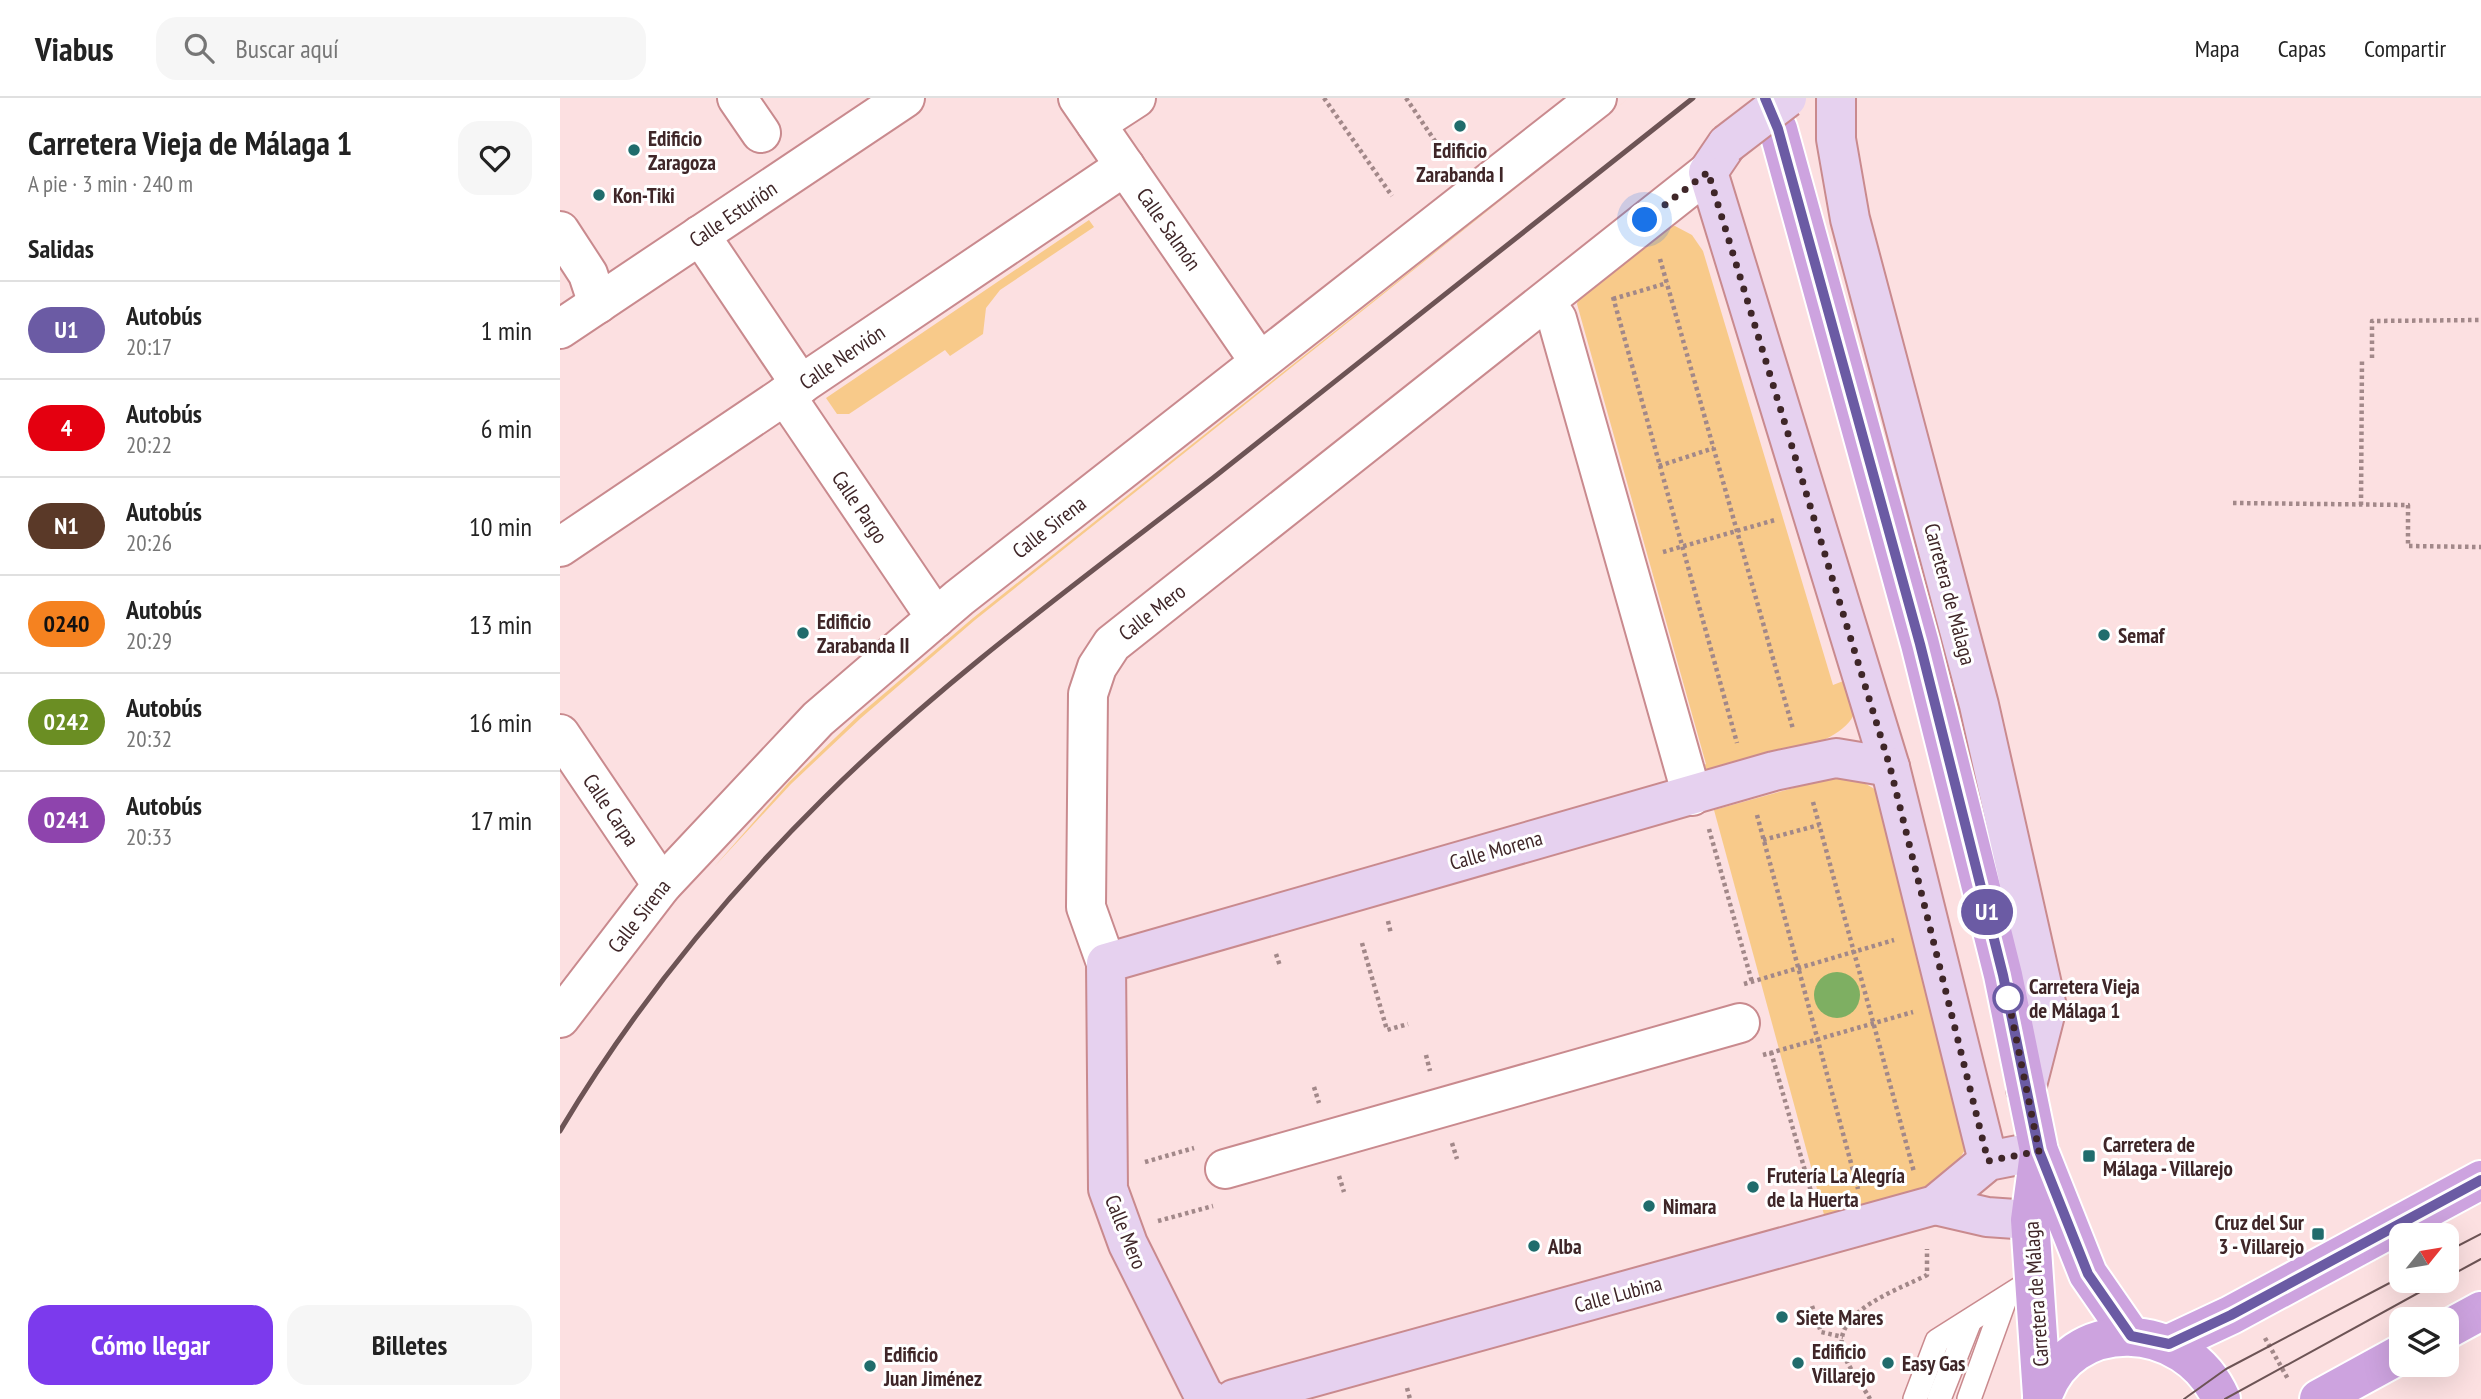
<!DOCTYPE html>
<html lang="es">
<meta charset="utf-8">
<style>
:root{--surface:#fff;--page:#f6f6f6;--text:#222;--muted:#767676;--line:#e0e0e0;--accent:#7c3aed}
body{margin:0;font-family:"PT Sans Narrow",sans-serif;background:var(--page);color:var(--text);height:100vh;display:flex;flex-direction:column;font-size:26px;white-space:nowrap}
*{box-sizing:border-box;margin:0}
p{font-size:23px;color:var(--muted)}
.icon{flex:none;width:38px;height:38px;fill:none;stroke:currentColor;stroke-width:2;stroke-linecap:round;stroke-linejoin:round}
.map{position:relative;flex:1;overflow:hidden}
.details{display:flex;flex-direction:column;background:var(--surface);width:560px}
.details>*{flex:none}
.badge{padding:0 14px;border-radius:23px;font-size:24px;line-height:46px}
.needle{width:46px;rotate:60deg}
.controls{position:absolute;left:1829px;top:1125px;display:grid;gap:14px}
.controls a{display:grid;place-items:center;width:70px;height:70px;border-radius:14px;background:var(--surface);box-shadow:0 7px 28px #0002;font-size:35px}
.you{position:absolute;width:35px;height:35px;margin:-18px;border:5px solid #fff;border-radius:50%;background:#1a73e8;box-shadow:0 0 0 10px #1a73e833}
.map>.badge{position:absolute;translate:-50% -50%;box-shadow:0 0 0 4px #fff}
h2{padding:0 28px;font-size:26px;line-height:63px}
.round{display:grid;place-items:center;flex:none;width:74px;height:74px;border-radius:21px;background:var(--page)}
.head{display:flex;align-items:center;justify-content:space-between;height:119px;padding:0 28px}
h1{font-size:33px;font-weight:700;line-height:52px}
.button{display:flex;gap:14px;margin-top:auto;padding:14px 28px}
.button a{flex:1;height:80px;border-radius:21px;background:var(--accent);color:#fff;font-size:28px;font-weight:700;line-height:80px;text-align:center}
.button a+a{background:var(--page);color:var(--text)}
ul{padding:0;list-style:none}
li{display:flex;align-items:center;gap:21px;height:98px;padding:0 28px;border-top:2px solid var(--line)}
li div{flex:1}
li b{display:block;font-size:26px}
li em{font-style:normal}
li .badge{min-width:77px;font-weight:700;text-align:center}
header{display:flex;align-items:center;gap:42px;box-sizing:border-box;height:98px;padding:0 35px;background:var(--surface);border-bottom:2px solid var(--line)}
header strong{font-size:33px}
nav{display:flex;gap:38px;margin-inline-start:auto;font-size:24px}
.search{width:490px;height:63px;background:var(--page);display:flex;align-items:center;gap:18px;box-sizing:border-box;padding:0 24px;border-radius:21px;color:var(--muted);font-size:26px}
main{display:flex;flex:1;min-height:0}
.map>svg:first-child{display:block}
.green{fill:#f8ca8a}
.water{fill:#7eaf62}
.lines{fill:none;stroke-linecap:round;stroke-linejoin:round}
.lane-casing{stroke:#c98a8e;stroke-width:26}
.street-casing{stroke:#c98a8e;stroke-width:42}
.secondary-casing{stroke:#c98a8e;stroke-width:42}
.primary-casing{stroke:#fff;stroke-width:42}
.path{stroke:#a28889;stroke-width:4.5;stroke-dasharray:3.5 3.5;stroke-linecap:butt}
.lane{stroke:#fff;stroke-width:23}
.street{stroke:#fff;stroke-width:38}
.secondary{stroke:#e6d1ef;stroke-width:38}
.primary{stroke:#cda3df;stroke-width:38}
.tram{stroke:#6d5455;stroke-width:2}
.rail{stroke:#6d5455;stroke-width:5}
.secondary-bridge-casing{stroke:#c98a8e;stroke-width:42;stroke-linecap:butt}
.secondary-bridge{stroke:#e6d1ef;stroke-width:38}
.line-casing{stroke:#fff;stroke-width:16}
.line{stroke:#6b5ba4;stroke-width:10}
.walk{stroke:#3f2628;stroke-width:7;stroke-dasharray:0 12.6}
.poi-dot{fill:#206c6c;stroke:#fff;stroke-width:2.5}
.stop-dot{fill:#fff;stroke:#6b5ba4;stroke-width:3.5}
.labels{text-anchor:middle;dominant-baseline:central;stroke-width:6;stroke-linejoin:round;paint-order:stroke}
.poi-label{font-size:21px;font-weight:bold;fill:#3f2628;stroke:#fff;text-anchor:start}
.street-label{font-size:21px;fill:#3f2628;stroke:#fff}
.stop-label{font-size:21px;font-weight:bold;fill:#3f2628;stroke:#fff;text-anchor:start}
</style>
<header>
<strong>Viabus</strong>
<div class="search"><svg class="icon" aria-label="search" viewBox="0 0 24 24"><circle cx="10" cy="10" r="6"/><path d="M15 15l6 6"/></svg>Buscar aquí</div>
<nav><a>Mapa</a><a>Capas</a><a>Compartir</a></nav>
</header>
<main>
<section class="details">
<div class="head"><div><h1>Carretera Vieja de Málaga 1</h1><p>A pie · 3 min · 240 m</p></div><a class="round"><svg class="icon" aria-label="heart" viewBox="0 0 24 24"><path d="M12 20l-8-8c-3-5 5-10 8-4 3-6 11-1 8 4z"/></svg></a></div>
<h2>Salidas</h2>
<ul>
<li><span class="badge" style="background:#6b5ba4;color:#fff">U1</span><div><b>Autobús</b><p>20:17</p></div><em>1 min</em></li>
<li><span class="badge" style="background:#e40010;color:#fff">4</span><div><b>Autobús</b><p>20:22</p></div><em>6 min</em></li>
<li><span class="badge" style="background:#5a3928;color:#fff">N1</span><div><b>Autobús</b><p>20:26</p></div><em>10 min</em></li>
<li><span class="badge" style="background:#f58220;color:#111">0240</span><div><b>Autobús</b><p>20:29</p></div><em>13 min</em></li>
<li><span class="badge" style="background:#6b8e23;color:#fff">0242</span><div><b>Autobús</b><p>20:32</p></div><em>16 min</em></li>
<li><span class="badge" style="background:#8e44ad;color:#fff">0241</span><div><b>Autobús</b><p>20:33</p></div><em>17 min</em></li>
</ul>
<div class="button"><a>Cómo llegar</a><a>Billetes</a></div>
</section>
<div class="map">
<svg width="1921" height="1301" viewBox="0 0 1921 1301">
<rect width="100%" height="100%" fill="#fce0e1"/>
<g class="green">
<path d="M1069 0 415 522 301 620 231 686 154 769 229 684 299 617 413 520Z"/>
<path d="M529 122 534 129 440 192 426 210 423 236 390 258 385 252 289 316H277L266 300Z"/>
<path d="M1115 128 1132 137 1143 153 1273 587 1291 580C1294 591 1299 606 1293 618 1279 649 1182 669 1149 678L1138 670 1146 666 1017 206 1020 193 1100 129Z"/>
<path d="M1270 680C1300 682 1309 683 1329 705L1407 1048 1392 1074 1371 1093 1266 1124 1154 712Z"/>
</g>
<circle class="water" cx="1277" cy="897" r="23"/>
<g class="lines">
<defs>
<g id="lane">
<path d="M1355 1301 1377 1243 1475 1181"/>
<path d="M1379 1301 1409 1225"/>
<path d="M1409 1301 1445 1201"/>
</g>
<g id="street">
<path d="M177 0 201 35"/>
<path d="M518 0 699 263"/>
<path d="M536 26 576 0"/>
<path d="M0 133 28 176 38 206"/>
<path d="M140 137 241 287"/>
<path d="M985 204 997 221 1132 698"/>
<path d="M0 231 345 0"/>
<path d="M225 297 376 520"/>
<path d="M0 449 565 68"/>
<path d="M0 636 102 787"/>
<path d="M546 865 526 809 528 596 537 569 552 546 1148 74"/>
<path d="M0 920 102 787 258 621 399 500 1037 0"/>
<path d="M665 1071 1180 925"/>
</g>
<g id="secondary">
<path d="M1276 0V41L1290 121 1419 607 1487 909 1466 991"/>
<path d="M1167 46 1148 74 1330 669 1428 1063"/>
<path d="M1375 1107 1427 1119 1470 1122"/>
<path d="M649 1301 645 1300 568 1146 548 1091 546 865 1214 673 1276 660 1330 669"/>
<path d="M674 1301 1375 1107 1428 1063 1479 1053"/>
</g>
<g id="primary">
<path d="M1218 31 1360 546 1443 877 1479 1053 1528 1176 1571 1238"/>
<path d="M1479 1055 1470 1122 1482 1297"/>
<path d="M1886 1232 1921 1213"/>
<path d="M1609 1246 1671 1217 1921 1082"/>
<path d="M1482 1301C1508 1215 1627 1221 1661 1301"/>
<path d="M1759 1301 1841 1256"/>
</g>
</defs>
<use href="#lane" class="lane-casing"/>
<use href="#street" class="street-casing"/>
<use href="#secondary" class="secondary-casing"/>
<use href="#primary" class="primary-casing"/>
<g class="path">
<path d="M764 0 832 98"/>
<path d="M846 0 885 58"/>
<path d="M1100 161 1233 631"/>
<path d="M1053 199 1177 645"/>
<path d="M1053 201 1107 185"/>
<path d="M1812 260V223L1921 222"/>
<path d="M1099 368 1154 350"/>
<path d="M1673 405 1848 407V448L1921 449"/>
<path d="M1801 407 1802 260"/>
<path d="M1103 454 1215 422"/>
<path d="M1253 704 1354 1074"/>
<path d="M1197 717 1298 1091"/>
<path d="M1149 731 1192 884"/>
<path d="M1203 742 1259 727"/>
<path d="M828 823 831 836"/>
<path d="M802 845 827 932 848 926"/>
<path d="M716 856 720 868"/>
<path d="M1184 886 1334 842"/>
<path d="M1211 954 1254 1104"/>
<path d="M866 957 870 973"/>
<path d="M1203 957 1353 914"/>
<path d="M754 989 759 1005"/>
<path d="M892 1045 897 1061"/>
<path d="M585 1064 634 1050"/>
<path d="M779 1078 784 1094"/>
<path d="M598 1123 653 1108"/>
<path d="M1252 1208 1261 1234 1283 1239"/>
<path d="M1705 1240 1728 1281"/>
<path d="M847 1290 850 1301"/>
<path d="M1310 1301C1302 1286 1284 1265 1282 1249 1276 1212 1340 1191 1367 1177V1151"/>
</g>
<use href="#lane" class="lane"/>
<use href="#street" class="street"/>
<use href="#secondary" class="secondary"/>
<use href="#primary" class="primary"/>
<g class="tram">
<path d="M1886 1154 1921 1136"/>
<path d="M1886 1180 1921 1161"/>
<path d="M1624 1301 1666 1271 1841 1179"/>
<path d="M1665 1301 1880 1183"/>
</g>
<path class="rail" d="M0 1033C73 910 163 800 264 700 383 582 521 482 653 380 813 254 973 127 1133 0"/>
<defs>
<path id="secondary-bridge" d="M1167 46 1227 0"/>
</defs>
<use href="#secondary-bridge" class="secondary-bridge-casing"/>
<use href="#secondary-bridge" class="secondary-bridge"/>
</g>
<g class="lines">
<defs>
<path id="line" d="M1205 0 1218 31 1360 546 1443 877 1479 1053 1528 1176 1571 1238 1609 1246 1671 1217 1921 1082"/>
</defs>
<use href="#line" class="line-casing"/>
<use href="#line" class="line"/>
<path class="walk" d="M1085 122 1148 74 1330 669 1428 1063 1479 1053 1448 900"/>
</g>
<g class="poi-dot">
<circle cx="900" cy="28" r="7"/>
<circle cx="74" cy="52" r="7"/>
<circle cx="39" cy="97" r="7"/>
<circle cx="243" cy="535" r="7"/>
<circle cx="1544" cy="537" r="7"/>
<rect x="1522" y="1051" width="14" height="14" rx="3.5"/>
<circle cx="1193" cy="1089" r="7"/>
<circle cx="1089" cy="1108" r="7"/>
<rect x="1751" y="1129" width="14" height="14" rx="3.5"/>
<circle cx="974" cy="1148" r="7"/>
<circle cx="1222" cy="1219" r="7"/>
<circle cx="1238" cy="1265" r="7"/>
<circle cx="1328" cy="1265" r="7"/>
<circle cx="310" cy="1268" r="7"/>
</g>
<circle class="stop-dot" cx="1448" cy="900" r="14"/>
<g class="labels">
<g class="poi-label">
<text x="88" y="40">Edificio<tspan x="88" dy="24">Zaragoza</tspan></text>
<text x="900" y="52" text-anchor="middle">Edificio<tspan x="900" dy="24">Zarabanda I</tspan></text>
<text x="53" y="97">Kon-Tiki</text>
<text x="257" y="523">Edificio<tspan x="257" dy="24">Zarabanda II</tspan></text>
<text x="1558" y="537">Semaf</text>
<text x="1543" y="1046">Carretera de<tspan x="1543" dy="24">Málaga - Villarejo</tspan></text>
<text x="1207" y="1077">Frutería La Alegría<tspan x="1207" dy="24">de la Huerta</tspan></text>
<text x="1103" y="1108">Nimara</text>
<text x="1744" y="1124" text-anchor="end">Cruz del Sur<tspan x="1744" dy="24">3 - Villarejo</tspan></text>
<text x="988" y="1148">Alba</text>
<text x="1236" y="1219">Siete Mares</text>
<text x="1252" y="1253">Edificio<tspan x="1252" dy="24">Villarejo</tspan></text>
<text x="324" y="1256">Edificio<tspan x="324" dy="24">Juan Jiménez</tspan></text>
<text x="1342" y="1265">Easy Gas</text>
</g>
<g class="street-label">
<text transform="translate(173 116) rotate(-34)">Calle Esturión</text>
<text transform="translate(609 131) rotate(55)">Calle Salmón</text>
<text transform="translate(282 259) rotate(-34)">Calle Nervión</text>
<text transform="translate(300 409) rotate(56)">Calle Pargo</text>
<text transform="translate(489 429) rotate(-38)">Calle Sirena</text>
<text transform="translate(1390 496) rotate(75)">Carretera de Málaga</text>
<text transform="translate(592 514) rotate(-38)">Calle Mero</text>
<text transform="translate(51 712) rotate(56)">Calle Carpa</text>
<text transform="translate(936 752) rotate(-16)">Calle Morena</text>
<text transform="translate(79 818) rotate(-52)">Calle Sirena</text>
<text transform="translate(566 1134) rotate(68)">Calle Mero</text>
<text transform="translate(1058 1196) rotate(-15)">Calle Lubina</text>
<text transform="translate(1476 1196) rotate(-94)">Carretera de Málaga</text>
</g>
<g class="stop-label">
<text x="1469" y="888">Carretera Vieja<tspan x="1469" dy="24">de Málaga 1</tspan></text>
</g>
</g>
</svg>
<div class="controls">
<a><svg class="needle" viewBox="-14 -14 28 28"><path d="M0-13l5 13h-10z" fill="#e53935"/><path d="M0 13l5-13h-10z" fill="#767676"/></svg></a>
<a><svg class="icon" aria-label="layers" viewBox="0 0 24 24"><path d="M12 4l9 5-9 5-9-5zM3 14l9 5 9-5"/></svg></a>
</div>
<div class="you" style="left:1085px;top:122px"></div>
<b class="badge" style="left:1427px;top:814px;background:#6b5ba4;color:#fff">U1</b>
</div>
</main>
